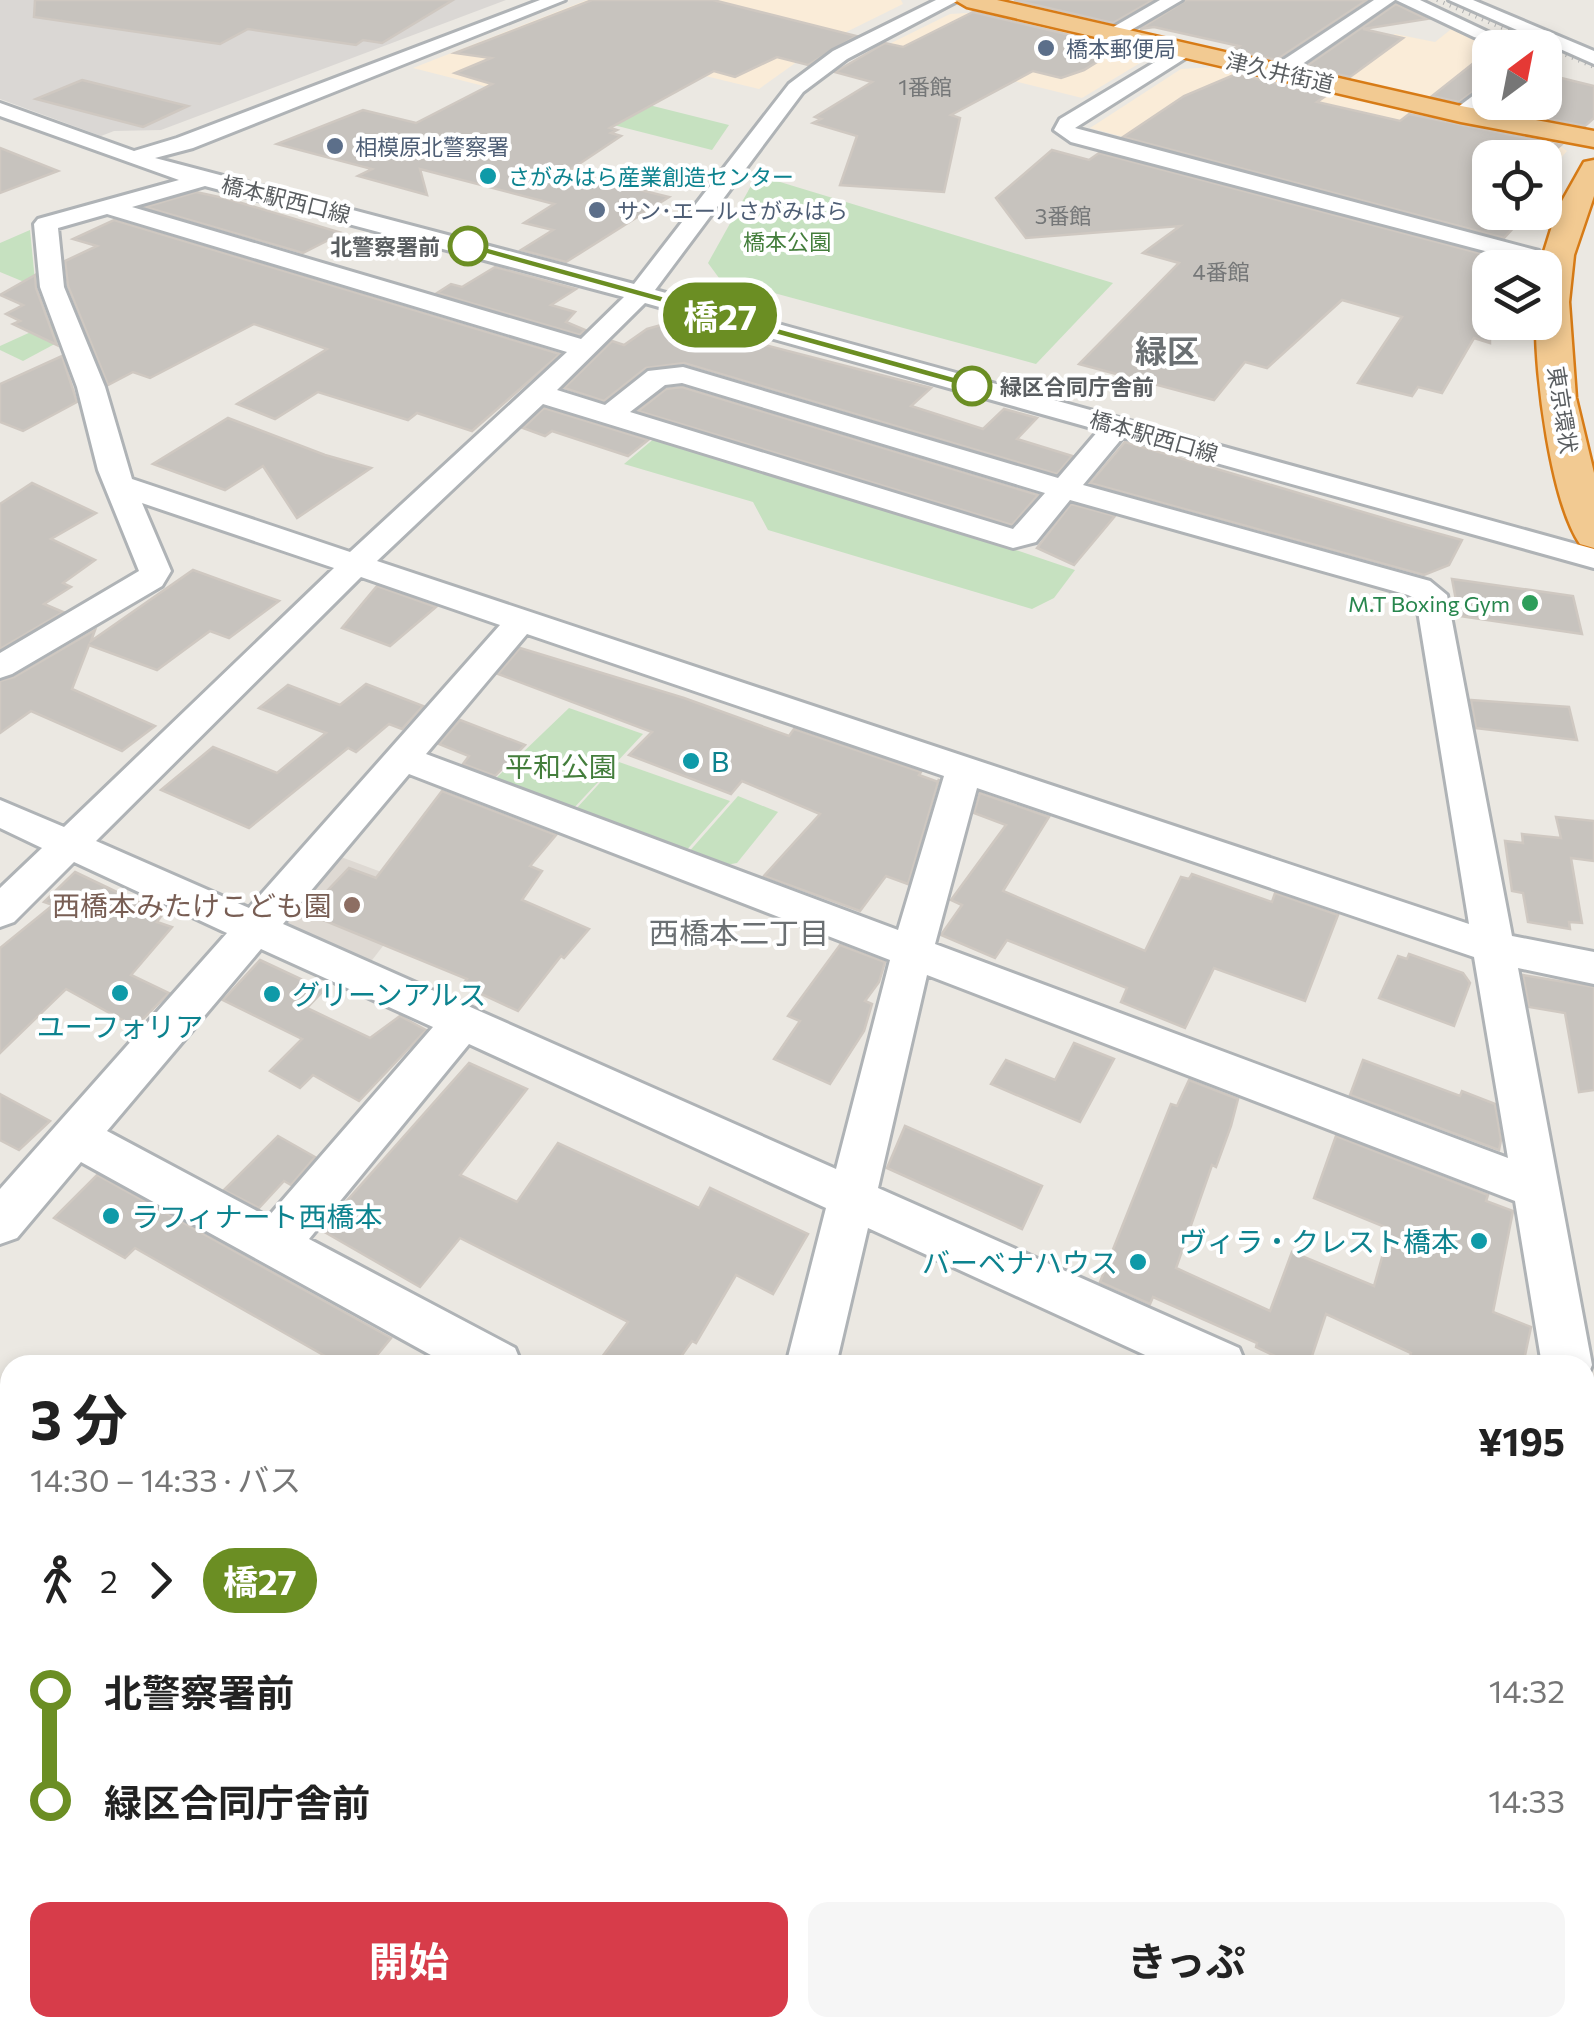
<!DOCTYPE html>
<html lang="ja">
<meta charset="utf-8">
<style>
:root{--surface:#fff;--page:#f6f6f6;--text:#222;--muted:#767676;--accent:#d73c4a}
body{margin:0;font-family:Commissioner,"Noto Sans JP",sans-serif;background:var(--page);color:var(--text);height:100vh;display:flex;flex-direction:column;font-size:38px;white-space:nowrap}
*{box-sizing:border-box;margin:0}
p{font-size:32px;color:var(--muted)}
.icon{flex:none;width:55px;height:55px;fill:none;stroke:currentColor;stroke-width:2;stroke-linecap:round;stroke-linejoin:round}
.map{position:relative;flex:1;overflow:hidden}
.details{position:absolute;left:0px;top:1355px;width:1595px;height:682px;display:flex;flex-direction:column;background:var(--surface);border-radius:30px 30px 0 0;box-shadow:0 5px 15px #0003}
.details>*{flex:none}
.badge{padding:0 20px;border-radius:32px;font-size:35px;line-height:65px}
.needle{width:65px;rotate:32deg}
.fabs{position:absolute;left:1472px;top:30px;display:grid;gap:20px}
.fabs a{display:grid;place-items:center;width:90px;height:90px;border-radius:20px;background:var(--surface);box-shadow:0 5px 15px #0003;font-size:50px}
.map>.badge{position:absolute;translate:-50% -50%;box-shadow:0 0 0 5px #fff}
.legs{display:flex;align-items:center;gap:15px;height:110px;padding:0 30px;font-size:32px}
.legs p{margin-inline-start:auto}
.summary{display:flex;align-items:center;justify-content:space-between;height:170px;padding:0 30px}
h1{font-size:55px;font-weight:700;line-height:75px}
.action{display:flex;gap:20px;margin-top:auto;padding:20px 30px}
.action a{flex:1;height:115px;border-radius:20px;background:var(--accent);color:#fff;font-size:40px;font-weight:700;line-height:115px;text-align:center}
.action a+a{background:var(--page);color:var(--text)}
ul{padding:0 30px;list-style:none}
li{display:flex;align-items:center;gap:35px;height:110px;font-size:38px}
li i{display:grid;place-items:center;width:15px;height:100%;margin:0 12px;background:currentColor}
li i::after{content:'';width:25px;height:25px;margin:-12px;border:8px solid;border-radius:50%;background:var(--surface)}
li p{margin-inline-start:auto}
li:first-child i{background:linear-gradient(#0000 50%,currentColor 0)}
li:last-child i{background:linear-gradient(currentColor 50%,#0000 0)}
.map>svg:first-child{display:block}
.commercial{fill:#faecd8}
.industrial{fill:#dad7d4}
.education{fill:#ded9d3}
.green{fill:#c6e1c0}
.building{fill:#c7c3be;stroke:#cfc8c1;stroke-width:2.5}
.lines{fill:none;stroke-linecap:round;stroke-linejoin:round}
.minor-casing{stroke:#afb3b6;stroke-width:6}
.highway-casing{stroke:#d77b16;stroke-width:5}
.minor{fill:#fff;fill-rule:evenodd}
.highway{fill:#f2ca92;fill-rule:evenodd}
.rail{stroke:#b0b1b1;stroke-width:4;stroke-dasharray:1 6;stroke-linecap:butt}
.line-1{fill:#6b8e23;stroke:#fff;stroke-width:2.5}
.service-dot{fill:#5c6f8a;stroke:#fff;stroke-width:4}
.culture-dot{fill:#0f9aa8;stroke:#fff;stroke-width:4}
.stop-1-dot{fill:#fff;stroke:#6b8e23;stroke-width:5}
.leisure-dot{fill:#2e9e5b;stroke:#fff;stroke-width:4}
.education-dot{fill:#8d6e63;stroke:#fff;stroke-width:4}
.labels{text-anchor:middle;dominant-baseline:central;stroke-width:8;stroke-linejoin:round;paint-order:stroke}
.far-service-label{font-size:22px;fill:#4e5e75;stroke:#fff;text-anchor:start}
.far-street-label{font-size:22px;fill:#5a5e61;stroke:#fff}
.number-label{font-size:22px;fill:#757778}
.far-culture-label{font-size:22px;fill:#0d838f;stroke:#fff;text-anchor:start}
.far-park-label{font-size:22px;fill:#447e3c;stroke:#fff}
.far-stop-label{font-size:22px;font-weight:bold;fill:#5a5e61;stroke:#fff;text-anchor:end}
.far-leisure-label{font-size:22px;fill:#27864d;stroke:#fff;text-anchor:end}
.culture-label{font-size:28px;fill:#0d838f;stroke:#fff;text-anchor:start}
.park-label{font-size:28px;fill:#447e3c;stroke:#fff}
.education-label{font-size:28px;fill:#785e54;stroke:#fff;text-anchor:end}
.neighbourhood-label{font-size:30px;fill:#6b7073;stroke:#fff}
.far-district-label{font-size:32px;font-weight:bold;fill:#6b7073;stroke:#fff}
</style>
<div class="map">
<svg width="1594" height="2036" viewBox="0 0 1594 2036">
<rect width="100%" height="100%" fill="#ebe8e2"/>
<g class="commercial">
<path d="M587 0H901L903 4 822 44 759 89 627 57 530 98 413 68Z"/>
<path d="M984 12 1133 46 1145 60 1082 98 881 48 950 14Z"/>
<path d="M1455 26 1502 47 1490 48V82L1461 106 1293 67 1346 32 1385 40 1395 34 1435 42Z"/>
<path d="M1216 67 1553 140 1567 151 1545 176V158H1490L1402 181 1375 205 1090 128 1181 69Z"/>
</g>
<path class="industrial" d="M0 0H506L161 130 114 131 101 136 0 99Z"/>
<path class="education" d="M333 854 427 889 369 964 277 920Z"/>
<g class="green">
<path d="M569 85 729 125 712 150 531 104Z"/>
<path d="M757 175 1113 283 1036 364 719 278 708 263Z"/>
<path d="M30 230 35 281 29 284 0 272V243Z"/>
<path d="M55 321 64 339 23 361 0 350V346Z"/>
<path d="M656 437 1022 552 1075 570 1054 598 1032 609 768 530 753 502 624 464Z"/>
<path d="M569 708 643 734 572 810 494 780Z"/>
<path d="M619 762 730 801 684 853 575 810Z"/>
<path d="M738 796 778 812 737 863 720 866 687 854Z"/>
</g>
<g class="building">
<path d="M35 0H453L382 43 363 40 356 45 248 29 220 44 34 17Z"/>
<path d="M592 0H713L856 36 808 65 777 57 735 77 714 71 610 128 617 130 611 133 621 136 567 172 669 197 566 262 521 250 553 230 524 223 554 204 420 169 427 195 358 176 372 169 277 144 363 110 416 123 492 84 455 73 491 58 455 53Z"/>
<path d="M1014 0H1153L1113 23Z"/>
<path d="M1186 0H1367L1276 60 1232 50 1239 46 1154 27 1140 29Z"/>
<path d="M1396 4 1427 19 1363 29 1403 38 1350 77 1305 67Z"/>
<path d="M973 12 1121 47 1084 70 1061 78 1033 71 951 115 960 118 944 192 840 185 857 136 813 123 821 119 815 117 872 82 835 72 885 43 903 47Z"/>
<path d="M1490 50V79L1459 102 1432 96Z"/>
<path d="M1236 74 1327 95 1317 102 1400 121 1409 114 1561 145 1546 158H1490V212H1528L1504 238 1123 137 1184 96Z"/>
<path d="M1545 74 1594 86V118L1585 126 1486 107 1492 102H1545Z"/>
<path d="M82 80 188 106 143 127 36 99Z"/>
<path d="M0 148 58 171 0 193Z"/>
<path d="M1052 150 1089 160 1099 153 1490 256V343L1474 338 1442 393 1418 387 1412 396 1358 383 1402 317 1342 300 1267 368 1245 362 1214 400 1079 364 1179 263 1143 253 1180 226 1026 238 996 198Z"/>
<path d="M196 192 228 199 342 233 303 253 145 207Z"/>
<path d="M114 220 560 354 472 431 417 413 408 420 318 392 275 419 237 404 327 349 254 324 150 378 133 372 108 385 68 286 65 261 97 246 73 239Z"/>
<path d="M495 267 576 289 551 305 575 312 566 322 585 330 580 335 437 293 451 284 462 287Z"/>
<path d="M35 275 36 288 57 345 13 324 20 321 6 314 23 305 0 295Z"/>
<path d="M661 325 687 332 695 327 931 388 911 406 983 429 1004 409 1037 418 1017 439 1072 456 1057 474 684 363 646 368 604 401 564 388 612 341 624 345 647 329Z"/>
<path d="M62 356 77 402 23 431 0 422V384Z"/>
<path d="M682 387 1038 495 1012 525 638 411 666 389Z"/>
<path d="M544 408 648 440 628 456 552 431 545 436 523 428Z"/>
<path d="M228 418 325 455 371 468 297 518 263 466 225 490 153 464Z"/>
<path d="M1125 442 1407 525 1462 540 1449 565 1424 575 1090 483Z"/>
<path d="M32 483 96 513 51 539 95 560 63 583 71 587 44 604 63 612 0 649V504Z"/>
<path d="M1071 504 1115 516 1074 565 1037 548Z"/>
<path d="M193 570 279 601 229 638 210 631 157 670 89 645 72 689 155 726 122 751 31 711 0 733V681L14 677 95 630 91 641Z"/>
<path d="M1452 579 1573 596 1582 634 1459 616Z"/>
<path d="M377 586 436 607 390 646 342 628Z"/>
<path d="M520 648 684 698 789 736 794 729 921 772 919 775 938 782 939 779 908 884 886 876 860 911 764 876 820 814 742 781 731 794 629 755 652 732 498 674Z"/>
<path d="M366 684 423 706 402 729 389 724 356 752 348 748 249 828 161 790 213 747 277 773 326 733 259 708 288 685 340 705Z"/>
<path d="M1471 700 1569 707 1577 740 1476 728Z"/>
<path d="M460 720 525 745 495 776 463 764 469 756 439 744Z"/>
<path d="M442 791 556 835 530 866 542 871 522 900 589 929 564 958 561 956 518 1011 462 985 467 979 306 913 349 868 376 878Z"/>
<path d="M980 793 1049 817 1003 891 1145 951 1181 877 1189 879 1192 874 1272 902 1275 893 1338 915 1305 1001 1214 968 1185 1028 1121 1002 1127 988 1007 940 995 958 941 935 962 905 951 900 1006 825 974 813Z"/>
<path d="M1556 817 1594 821V861L1571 858 1582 923 1569 922 1570 929 1528 922 1523 893 1512 891 1505 841 1523 843 1522 834 1561 838Z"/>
<path d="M75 872 142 904 138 907 162 915 157 922 172 927 131 975 169 993 135 1027 66 989 0 1053V948L53 905 44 902Z"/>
<path d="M840 945 885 962 879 982 865 1001 872 1004 864 1031 830 1084 774 1059 800 1021 788 1016Z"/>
<path d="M1409 954 1463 973 1470 983 1454 1026 1379 998 1398 956 1407 959Z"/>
<path d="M260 960 324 990 307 1008 370 1038 400 1016 426 1030 359 1101 313 1075 300 1088 270 1071 302 1039 223 1000Z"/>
<path d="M1523 975 1594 987V1090L1579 1092 1565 1013 1529 1007Z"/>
<path d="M1074 1043 1114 1059 1080 1122 991 1084 1006 1060 1055 1080Z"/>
<path d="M1363 1060 1460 1096 1462 1091 1495 1104 1501 1140 1499 1150 1350 1095Z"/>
<path d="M469 1063 527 1089 460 1175 517 1202 558 1143 699 1208 710 1188 808 1234 773 1294 736 1275 696 1343 692 1341 675 1365H596L628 1322 460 1238 420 1287 321 1230Z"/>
<path d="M1189 1080 1238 1099 1231 1126 1216 1167 1212 1165 1176 1268 1270 1311 1292 1252 1374 1286 1390 1229 1314 1198 1336 1136 1488 1195 1486 1201 1513 1211 1493 1312 1531 1327 1523 1365H1408L1411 1353 1326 1314 1309 1365H1294L1256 1347 1257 1343 1153 1297 1150 1304 1100 1282 1171 1104 1177 1106Z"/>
<path d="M0 1094 50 1121 19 1150 0 1140Z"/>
<path d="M905 1126 1042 1186 1022 1229 887 1168Z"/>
<path d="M278 1136 315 1157 291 1185 284 1181 259 1208 224 1190Z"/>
<path d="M97 1175 391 1338 369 1365H341L135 1248 125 1258 54 1218Z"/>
</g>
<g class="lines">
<defs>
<g id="minor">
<path d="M540 0H565L193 148 155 158 634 284 789 84 833 51 936 0H959L847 59 803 92 655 290 1594 549V568L1123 437 1083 485 1430 581 1447 595 1512 936 1594 952V984L1518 968 1592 1365 1585 1382V1365H1542L1515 1201 927 975 878 1188 1239 1348 1246 1365H1167L868 1228 836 1365H786L826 1208 469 1044 309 1239 515 1348 522 1365H449L81 1162 17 1238 0 1244V1189L227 933 74 862 14 922 0 927V888L42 848 0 828V800L64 827 334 568 142 503 171 571 162 586 12 674 0 678V653L139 571 98 470 77 387 40 287 34 224 38 219 179 180 0 116V103L134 151 177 138ZM205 186 624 297 581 339 132 207ZM107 214 567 352 350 552 132 479 105 387 64 287 58 228ZM645 303 1099 430 1058 478 683 367 648 371 605 405 557 390ZM682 383 1045 493 1013 529 630 412 665 385ZM543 404 1013 548 1036 542 1070 500 1408 595 1416 599 1469 924 377 561ZM361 577 500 625 249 908 96 841ZM527 634 944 776 898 930 426 754ZM409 774 890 960 836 1169 283 924ZM977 788 1474 957 1508 1158 935 944ZM261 949 433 1027 268 1217 107 1131Z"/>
<path d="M1160 0H1182L1119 37H1105L1103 33Z"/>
<path d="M1374 0H1395L1285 76H1271V68Z"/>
<path d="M1396 0H1420L1490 33 1481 39 1474 37Z"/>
<path d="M1449 0H1473L1594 51V64Z"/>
<path d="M1185 44 1195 50 1192 54 1075 128 1539 251 1543 256 1531 263 1523 261 1071 142 1054 130 1060 119Z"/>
<path d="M1490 83V99L1468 118H1454L1451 114 1454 110Z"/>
<path d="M1585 1438 1594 1442V1541L1585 1537Z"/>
<path d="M0 1732 10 1736V1799L0 1795Z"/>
<path d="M1585 1923 1594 1927V1994L1585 1990Z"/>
<path d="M338 2028H413L417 2036H341Z"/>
<path d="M545 2028H611L609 2036H541Z"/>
</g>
<g id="highway">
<path d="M955 0H997L1461 106 1594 131V147L1461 122 967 7Z"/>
<path d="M1594 160V196L1574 255 1569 302 1576 398 1594 473V548L1580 544C1551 502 1535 375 1536 322H1545L1543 255 1557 210 1584 162Z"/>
</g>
</defs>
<use href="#minor" class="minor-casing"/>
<use href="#highway" class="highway-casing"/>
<use href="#minor" class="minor"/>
<use href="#highway" class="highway"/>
<path class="rail" d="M1437 0 1594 67"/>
</g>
<path class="line-1" d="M468 242 977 383 979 386 968 388 464 248Z"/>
<g class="service-dot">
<circle cx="1046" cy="48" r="10"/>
<circle cx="335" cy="146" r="10"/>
<circle cx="597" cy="210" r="10"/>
</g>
<g class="culture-dot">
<circle cx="488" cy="176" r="10"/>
<circle cx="691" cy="761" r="10"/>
<circle cx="120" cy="993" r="10"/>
<circle cx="272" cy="994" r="10"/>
<circle cx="111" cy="1216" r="10"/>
<circle cx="1479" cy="1241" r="10"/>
<circle cx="1138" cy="1262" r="10"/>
</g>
<g class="stop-1-dot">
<circle cx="468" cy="246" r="18"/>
<circle cx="972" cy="386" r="18"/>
</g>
<circle class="leisure-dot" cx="1530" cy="603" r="10"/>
<circle class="education-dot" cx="352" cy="905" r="10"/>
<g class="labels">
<g class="far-service-label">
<text x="1066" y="48">橋本郵便局</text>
<text x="355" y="146">相模原北警察署</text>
<text x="617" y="210">サン･エールさがみはら</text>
</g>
<g class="far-street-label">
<text transform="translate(1280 72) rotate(13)">津久井街道</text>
<text transform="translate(286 199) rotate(14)">橋本駅西口線</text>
<text transform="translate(1563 410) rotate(81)">東京環状</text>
<text transform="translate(1154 436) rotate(16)">橋本駅西口線</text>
</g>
<g class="number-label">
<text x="925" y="86">1番館</text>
<text x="1063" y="215">3番館</text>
<text x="1221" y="271">4番館</text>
</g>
<g class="far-culture-label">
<text x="508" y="176">さがみはら産業創造センター</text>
</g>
<g class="far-park-label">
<text x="787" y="241">橋本公園</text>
</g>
<g class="far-stop-label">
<text x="440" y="246">北警察署前</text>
<text x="1000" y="386" text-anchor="start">緑区合同庁舎前</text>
</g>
<g class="far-leisure-label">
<text x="1510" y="603">M.T Boxing Gym</text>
</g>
<g class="culture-label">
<text x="711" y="761">B</text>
<text x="292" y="994">グリーンアルス</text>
<text x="120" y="1026" text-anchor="middle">ユーフォリア</text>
<text x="131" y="1216">ラフィナート西橋本</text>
<text x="1459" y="1241" text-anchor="end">ヴィラ・クレスト橋本</text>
<text x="1118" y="1262" text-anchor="end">バーベナハウス</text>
</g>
<g class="park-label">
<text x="561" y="766">平和公園</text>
</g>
<g class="education-label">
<text x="332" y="905">西橋本みたけこども園</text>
</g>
<g class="neighbourhood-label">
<text x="739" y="931">西橋本二丁目</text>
</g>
<g class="far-district-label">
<text x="1167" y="350">緑区</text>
</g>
</g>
</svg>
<div class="fabs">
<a><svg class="needle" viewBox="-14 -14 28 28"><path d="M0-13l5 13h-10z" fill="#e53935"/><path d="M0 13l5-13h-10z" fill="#767676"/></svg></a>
<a><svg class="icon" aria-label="locate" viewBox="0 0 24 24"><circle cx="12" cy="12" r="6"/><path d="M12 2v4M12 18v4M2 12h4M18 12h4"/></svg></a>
<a><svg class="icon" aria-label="layers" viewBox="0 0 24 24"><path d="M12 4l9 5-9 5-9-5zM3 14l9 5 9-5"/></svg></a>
</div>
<b class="badge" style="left:720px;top:315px;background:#6b8e23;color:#fff">橋27</b>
<section class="details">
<div class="summary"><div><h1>3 分</h1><p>14:30 – 14:33 · バス</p></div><b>¥195</b></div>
<div class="legs"><svg class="icon" aria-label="walk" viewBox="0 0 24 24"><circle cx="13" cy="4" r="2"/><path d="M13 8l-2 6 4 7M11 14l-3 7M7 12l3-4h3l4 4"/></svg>2<svg class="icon" aria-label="forward" viewBox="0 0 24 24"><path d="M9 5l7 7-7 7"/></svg><b class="badge" style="background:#6b8e23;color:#fff">橋27</b></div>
<ul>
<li><i style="color:#6b8e23"></i><b>北警察署前</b><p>14:32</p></li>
<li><i style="color:#6b8e23"></i><b>緑区合同庁舎前</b><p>14:33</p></li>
</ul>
<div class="action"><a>開始</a><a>きっぷ</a></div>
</section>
</div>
